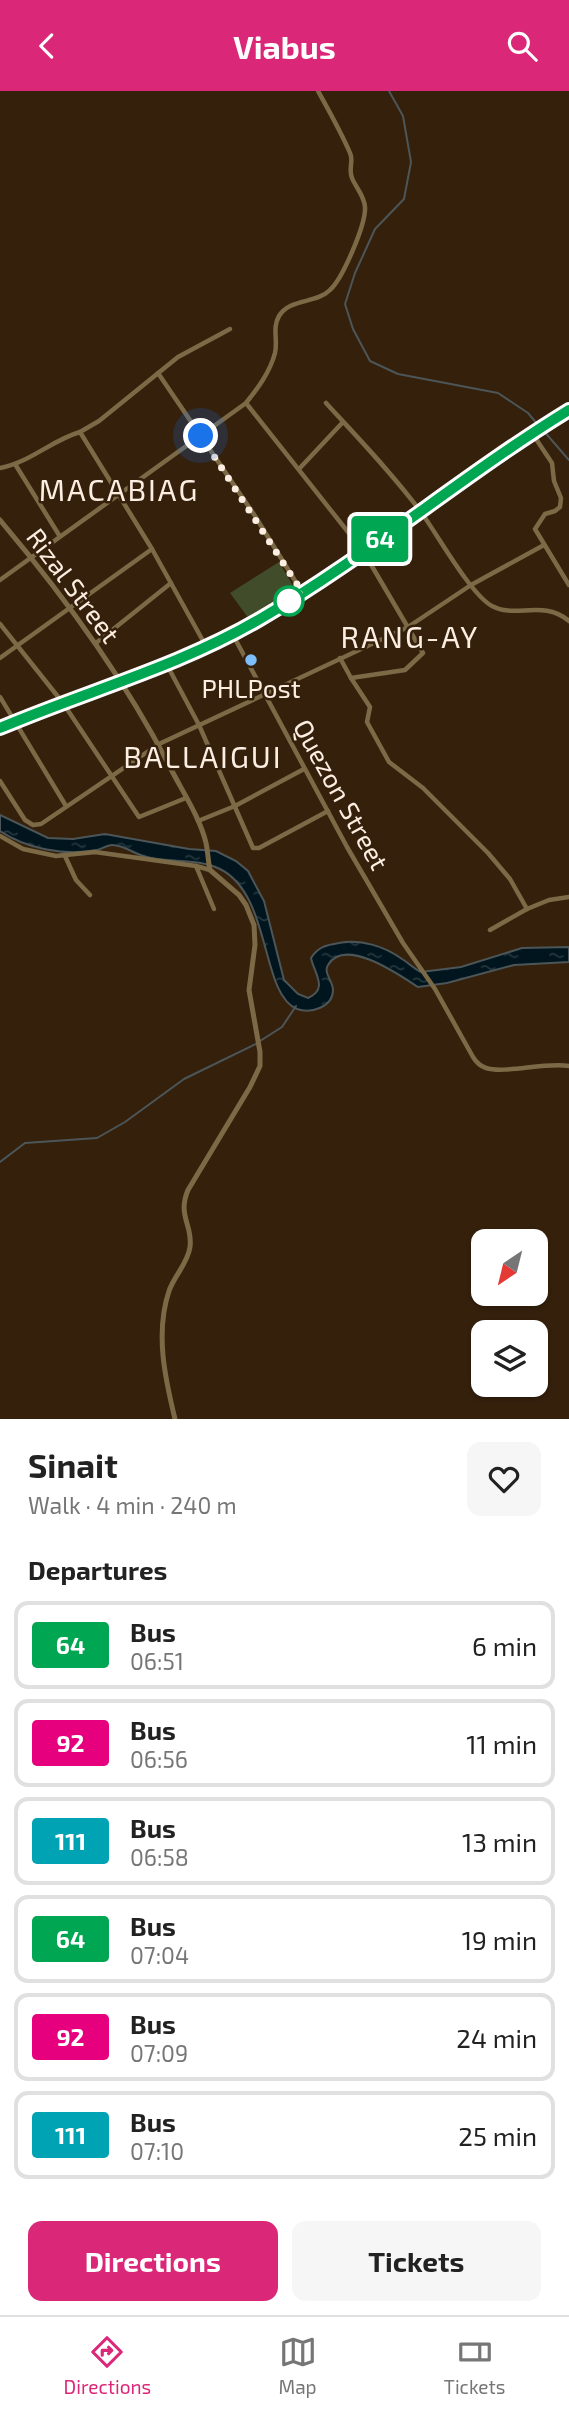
<!DOCTYPE html>
<meta charset="utf-8">
<style>
:root{--surface:#fff;--page:#f6f6f6;--text:#222;--muted:#767676;--line:#e0e0e0;--accent:#db2777}
body{margin:0;font-family:"Exo 2",sans-serif;background:var(--page);color:var(--text);height:100vh;display:flex;flex-direction:column;font-size:26px;white-space:nowrap}
*{box-sizing:border-box;margin:0}
p{font-size:23px;color:var(--muted)}
.icon{flex:none;width:38px;height:38px;fill:none;stroke:currentColor;stroke-width:2;stroke-linecap:round;stroke-linejoin:round}
.map{position:relative;height:1328px;overflow:hidden}
.sheet{display:flex;flex-direction:column;background:var(--surface);flex:1}
.sheet>*{flex:none}
.badge{padding:0 14px;border-radius:5px;font-size:24px;line-height:46px}
.needle{width:46px;rotate:215deg}
.controls{position:absolute;left:471px;top:1138px;display:grid;gap:14px}
.controls a{display:grid;place-items:center;width:77px;height:77px;border-radius:14px;background:var(--surface);box-shadow:0 2px 5px #0004;font-size:35px}
.you{position:absolute;width:35px;height:35px;margin:-18px;border:5px solid #fff;border-radius:50%;background:#1a73e8;box-shadow:0 0 0 10px #1a73e833}
.map>.badge{position:absolute;translate:-50% -50%;box-shadow:0 0 0 4px #fff}
h2{padding:0 28px;font-size:26px;line-height:63px}
.round{display:grid;place-items:center;flex:none;width:74px;height:74px;border-radius:14px;background:var(--page)}
.summary{display:flex;align-items:center;justify-content:space-between;height:119px;padding:0 28px}
h1{font-size:33px;font-weight:700;line-height:52px}
.cta{display:flex;gap:14px;margin-top:auto;padding:14px 28px}
.cta a{flex:1;height:80px;border-radius:14px;background:var(--accent);color:#fff;font-size:28px;font-weight:700;line-height:80px;text-align:center}
.cta a+a{background:var(--page);color:var(--text)}
ul{padding:0;list-style:none}
li{display:flex;align-items:center;gap:21px;height:88px;margin:0 14px 10px;padding:0 14px;border:4px solid var(--line);border-radius:14px}
li div{flex:1}
li b{display:block;font-size:26px}
li em{font-style:normal}
li .badge{min-width:77px;font-weight:700;text-align:center}
header{display:flex;justify-content:space-between;align-items:center;height:91px;padding:0 28px;background:var(--accent);color:#fff;font-size:32px;font-weight:700}
.tab-bar{display:flex;justify-content:space-around;align-items:center;height:98px;border-top:2px solid var(--line);background:var(--surface);font-size:19px;color:var(--muted)}
.tab-bar a{display:grid;justify-items:center;gap:4px}
.tab-bar .on{color:var(--accent)}
.map>svg:first-child{display:block}
.green{fill:#404c2a}
.water{fill:url(#water-ripples);stroke:#4c5658;stroke-width:2}
.lines{fill:none;stroke-linecap:round;stroke-linejoin:round}
.stream{stroke:#4c5658;stroke-width:2}
.minor{stroke:#7c6a47;stroke-width:4.5}
.tertiary{stroke:#7c6a47;stroke-width:5}
.trunk{stroke:#e6ba68;stroke-width:7}
.line-casing{stroke:#fff;stroke-width:16}
.line{stroke:#00a651;stroke-width:10}
.walk{stroke:#fdeee2;stroke-width:7;stroke-dasharray:0 12.6}
.stop-dot{fill:#fff;stroke:#00a651;stroke-width:3.5}
.poi-dot{fill:#7cbef9;stroke:#35200c;stroke-width:2.5}
.labels{text-anchor:middle;dominant-baseline:central;stroke-width:5;stroke-linejoin:round;paint-order:stroke}
.street-label{font-size:26px;fill:#fdeee2;stroke:#35200c}
.poi-label{font-size:26px;fill:#fdeee2;stroke:#35200c}
.quarter-label{font-size:30px;letter-spacing:2px;fill:#fdeee2;stroke:#35200c}
</style>
<header><svg class="icon" aria-label="back" viewBox="0 0 24 24"><path d="M15 5l-7 7 7 7"/></svg>Viabus<svg class="icon" aria-label="search" viewBox="0 0 24 24"><circle cx="10" cy="10" r="6"/><path d="M15 15l6 6"/></svg></header>
<div class="map">
<svg width="569" height="1328" viewBox="0 0 569 1328">
<defs>
<pattern id="water-ripples" width="26" height="14" patternUnits="userSpaceOnUse" patternTransform="scale(1.75)"><rect width="26" height="14" fill="#00151d"/><path d="M2 4q2-2 4 0t4 0M15 11q2-2 4 0t4 0" fill="none" stroke="#26373e"/></pattern>
</defs>
<rect width="100%" height="100%" fill="#35200c"/>
<path class="green" d="M279 471 295 498 249 528 230 502Z"/>
<path class="water" d="M0 724 48 747 73 748 105 743 189 758 216 760 236 770 248 780 264 810 284 889 298 903 308 907C329 898 314 882 311 867 318 856 326 854 339 852 361 848 384 855 402 868 409 872 414 878 421 881L461 876 522 857 569 856V871L514 874 447 892 418 896C401 885 345 845 328 874 323 882 333 890 333 899 333 916 311 923 297 918 260 903 272 804 220 778 198 767 170 772 147 766 135 764 125 754 112 754 107 754 102 758 97 759 65 765 27 758 0 740Z"/>
<g class="lines">
<g class="stream">
<path d="M389 0 403 25 411 71 404 108 375 138 355 182 345 213 353 238 370 270 398 283 498 302 528 322 538 334"/>
<path d="M542 338 569 369"/>
<path d="M260 950 282 936 296 915"/>
<path d="M0 1071 25 1052 97 1047 125 1031 184 988 256 953"/>
</g>
<g class="minor">
<path d="M158 282 255 425 302 501"/>
<path d="M246 312 363 460 423 562 405 579 351 587 340 567"/>
<path d="M326 312C358 347 392 382 421 421 437 443 471 504 492 515 516 528 543 508 569 530"/>
<path d="M80 341 99 330 178 266 230 238"/>
<path d="M532 342 552 372 554 390 561 407 560 416 555 420 545 423 535 438 569 494"/>
<path d="M15 373 59 444"/>
<path d="M0 377C29 372 52 349 80 341L152 458 207 557"/>
<path d="M299 378 343 331"/>
<path d="M0 489 246 312C258 297 270 281 275 262 278 249 272 237 279 225 290 207 316 213 330 199 343 187 366 133 365 116 364 104 356 97 352 87 348 78 354 70 350 62 342 43 328 18 318 0"/>
<path d="M0 533 63 612 139 726 186 707"/>
<path d="M233 544 347 756 403 852 435 898 473 966C476 971 480 975 486 977 505 983 544 971 569 975"/>
<path d="M96 552 171 492"/>
<path d="M0 567 152 458"/>
<path d="M167 574 199 634 253 757H259L328 720"/>
<path d="M351 587 370 616 367 631 389 671 423 697 488 762 510 788 527 818"/>
<path d="M0 606 66 715"/>
<path d="M0 690 25 729 33 734 41 733 159 653 408 536 471 494 544 454"/>
<path d="M198 730 235 715 304 678"/>
<path d="M0 745 23 758 56 765 95 761 196 775 210 779"/>
<path d="M65 765 76 789 90 804"/>
<path d="M196 775 214 818"/>
<path d="M490 839 527 818 549 809 569 806"/>
</g>
<path class="tertiary" d="M0 429C65 506 126 589 172 680 184 703 200 727 206 752 208 761 208 770 210 779L239 804 246 814 254 834 255 854 249 899 260 961V975L250 996 188 1099C177 1125 193 1134 190 1156 188 1172 174 1185 169 1200 155 1242 165 1287 175 1328"/>
<path class="trunk" d="M0 637C87 600 178 576 260 528 368 465 464 384 569 319"/>
</g>
<g class="lines">
<defs>
<path id="line" d="M0 637C87 600 178 576 260 528 368 465 463 384 569 319"/>
</defs>
<use href="#line" class="line-casing"/>
<use href="#line" class="line"/>
<path class="walk" d="M201 345 302 501 289 510"/>
</g>
<circle class="stop-dot" cx="289" cy="510" r="14"/>
<circle class="poi-dot" cx="251" cy="569" r="7"/>
<g class="labels">
<g class="street-label">
<text transform="translate(74 494) rotate(53)">Rizal Street</text>
<text transform="translate(342 703) rotate(61)">Quezon Street</text>
</g>
<g class="poi-label">
<text x="251" y="596">PHLPost</text>
</g>
<g class="quarter-label">
<text x="119" y="398">MACABIAG</text>
<text x="410" y="545">RANG-AY</text>
<text x="203" y="665">BALLAIGUI</text>
</g>
</g>
</svg>
<div class="controls">
<a><svg class="needle" viewBox="-14 -14 28 28"><path d="M0-13l5 13h-10z" fill="#e53935"/><path d="M0 13l5-13h-10z" fill="#767676"/></svg></a>
<a><svg class="icon" aria-label="layers" viewBox="0 0 24 24"><path d="M12 4l9 5-9 5-9-5zM3 14l9 5 9-5"/></svg></a>
</div>
<div class="you" style="left:201px;top:345px"></div>
<b class="badge" style="left:380px;top:448px;background:#00a651;color:#fff">64</b>
</div>
<section class="sheet">
<div class="summary"><div><h1>Sinait</h1><p>Walk · 4 min · 240 m</p></div><a class="round"><svg class="icon" aria-label="heart" viewBox="0 0 24 24"><path d="M12 20l-8-8c-3-5 5-10 8-4 3-6 11-1 8 4z"/></svg></a></div>
<h2>Departures</h2>
<ul>
<li><span class="badge" style="background:#00a651;color:#fff">64</span><div><b>Bus</b><p>06:51</p></div><em>6 min</em></li>
<li><span class="badge" style="background:#e6007e;color:#fff">92</span><div><b>Bus</b><p>06:56</p></div><em>11 min</em></li>
<li><span class="badge" style="background:#00a3b4;color:#fff">111</span><div><b>Bus</b><p>06:58</p></div><em>13 min</em></li>
<li><span class="badge" style="background:#00a651;color:#fff">64</span><div><b>Bus</b><p>07:04</p></div><em>19 min</em></li>
<li><span class="badge" style="background:#e6007e;color:#fff">92</span><div><b>Bus</b><p>07:09</p></div><em>24 min</em></li>
<li><span class="badge" style="background:#00a3b4;color:#fff">111</span><div><b>Bus</b><p>07:10</p></div><em>25 min</em></li>
</ul>
<div class="cta"><a>Directions</a><a>Tickets</a></div>
</section>
<nav class="tab-bar">
<a class="on"><svg class="icon" aria-label="directions" viewBox="0 0 24 24"><path d="M12 3l9 9-9 9-9-9zM9 14v-3h6M13 9l2 2-2 2"/></svg>Directions</a>
<a><svg class="icon" aria-label="map" viewBox="0 0 24 24"><path d="M3 6l6-2 6 2 6-2v14l-6 2-6-2-6 2zM9 4v14M15 6v14"/></svg>Map</a>
<a><svg class="icon" aria-label="tickets" viewBox="0 0 24 24"><path d="M3 7h18v10H3zM15 7v10"/></svg>Tickets</a>
</nav>
